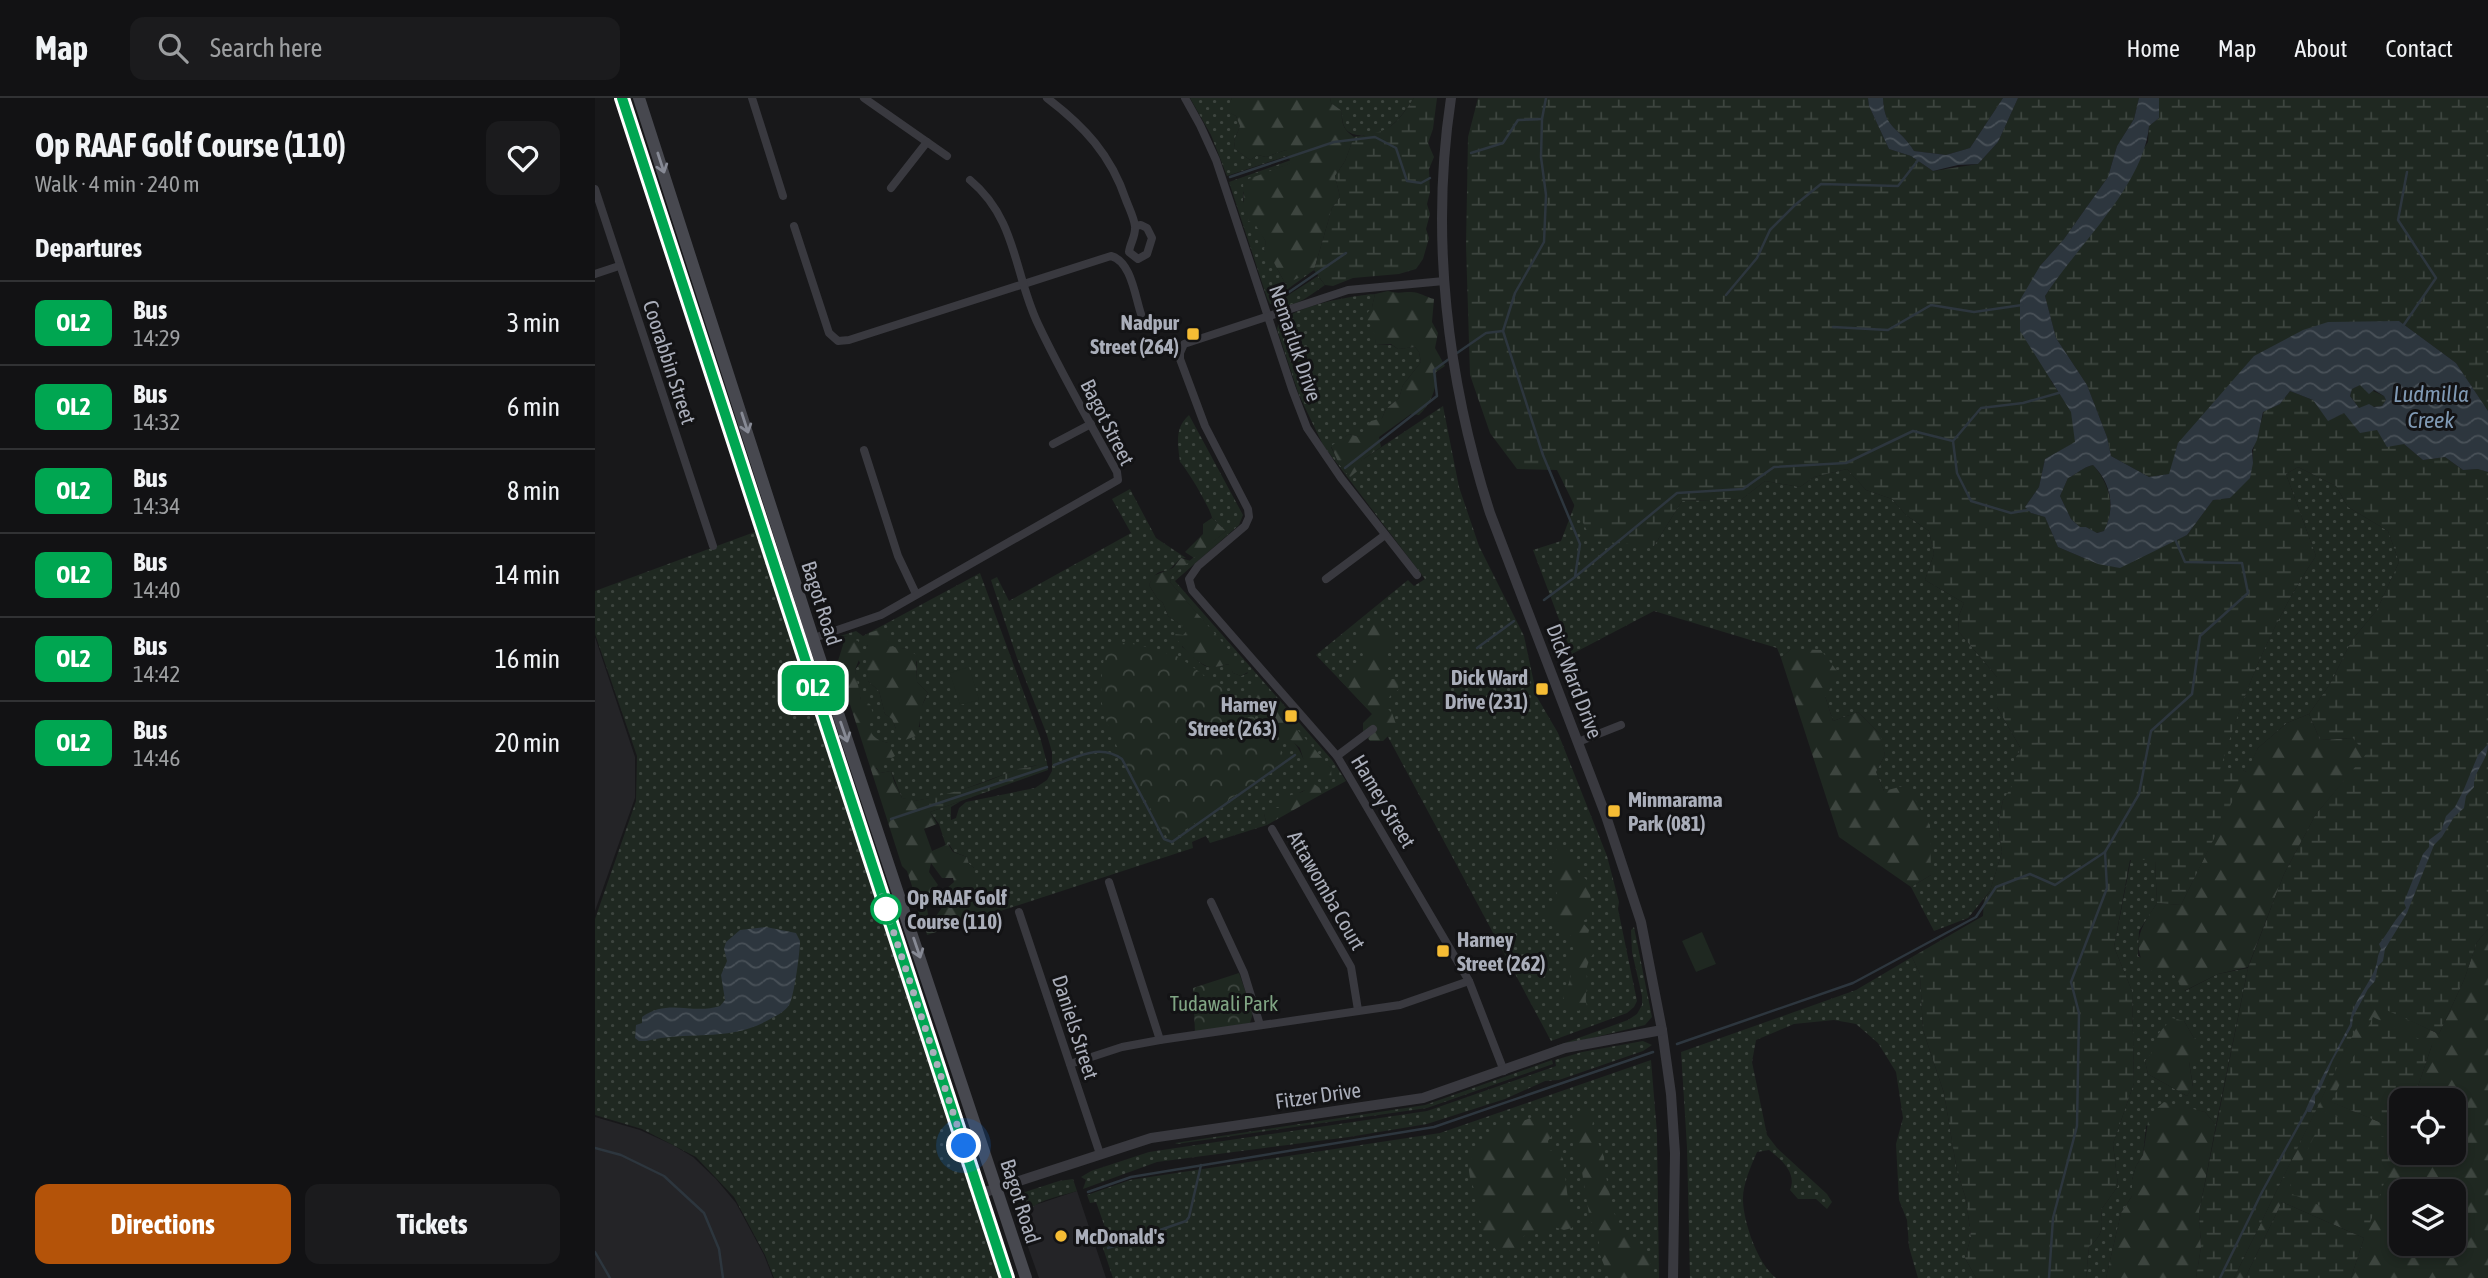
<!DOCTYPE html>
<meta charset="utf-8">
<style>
:root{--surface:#121214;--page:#1b1b1d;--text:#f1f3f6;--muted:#9c9ea0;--line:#313234;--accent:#b45309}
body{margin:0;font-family:"Asap Condensed",sans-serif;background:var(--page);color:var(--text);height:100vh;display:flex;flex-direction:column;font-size:26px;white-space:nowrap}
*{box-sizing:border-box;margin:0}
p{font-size:23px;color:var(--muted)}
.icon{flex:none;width:38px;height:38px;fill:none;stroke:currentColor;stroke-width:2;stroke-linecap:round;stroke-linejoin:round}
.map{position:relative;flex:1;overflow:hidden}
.panel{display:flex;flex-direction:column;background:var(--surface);width:595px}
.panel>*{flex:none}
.badge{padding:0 14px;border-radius:10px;font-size:24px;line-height:46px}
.fabs{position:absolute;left:1794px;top:990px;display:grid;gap:14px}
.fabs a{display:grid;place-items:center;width:77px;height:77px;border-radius:14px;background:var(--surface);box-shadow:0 4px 10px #0003,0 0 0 2px var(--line);font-size:35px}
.you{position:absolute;width:35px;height:35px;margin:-18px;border:5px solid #fff;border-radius:50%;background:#1a73e8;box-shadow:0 0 0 10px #1a73e833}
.map>.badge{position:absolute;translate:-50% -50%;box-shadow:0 0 0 4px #fff}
h2{padding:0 35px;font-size:26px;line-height:63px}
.round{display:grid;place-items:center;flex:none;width:74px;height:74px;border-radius:14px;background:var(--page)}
.headline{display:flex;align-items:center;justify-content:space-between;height:119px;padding:0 35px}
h1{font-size:33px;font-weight:700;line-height:52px}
.primary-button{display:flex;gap:14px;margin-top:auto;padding:14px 35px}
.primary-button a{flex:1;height:80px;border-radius:14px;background:var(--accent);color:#fff;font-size:28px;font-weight:700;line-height:80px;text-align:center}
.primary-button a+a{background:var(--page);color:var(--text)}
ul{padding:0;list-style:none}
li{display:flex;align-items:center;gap:21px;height:84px;padding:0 35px;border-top:2px solid var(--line)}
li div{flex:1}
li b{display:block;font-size:26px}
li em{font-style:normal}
li .badge{min-width:77px;font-weight:700;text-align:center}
header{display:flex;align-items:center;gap:42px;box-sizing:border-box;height:98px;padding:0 35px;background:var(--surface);border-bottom:2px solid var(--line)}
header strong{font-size:33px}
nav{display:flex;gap:38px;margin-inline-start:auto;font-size:24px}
.search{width:490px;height:63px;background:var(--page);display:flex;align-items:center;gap:18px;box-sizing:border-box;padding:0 24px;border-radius:14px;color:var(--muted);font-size:26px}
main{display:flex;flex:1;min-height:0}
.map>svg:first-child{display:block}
.built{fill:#242427}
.grass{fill:url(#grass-dots);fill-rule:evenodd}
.forest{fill:url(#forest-firs);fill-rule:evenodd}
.wetland{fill:url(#wetland-marsh)}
.park{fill:url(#park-crowns)}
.pitch{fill:#1f2821}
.water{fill:url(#water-waves);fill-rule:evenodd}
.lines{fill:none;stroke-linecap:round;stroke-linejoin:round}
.stream{stroke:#2d363e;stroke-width:2.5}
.minor{stroke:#39393f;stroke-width:8}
.tertiary{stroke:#39393f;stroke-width:10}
.secondary{stroke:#47484f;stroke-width:12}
.oneway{stroke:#878a95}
.line-casing{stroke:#fff;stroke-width:16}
.line{stroke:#00a651;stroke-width:10}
.walk{stroke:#aaaeba;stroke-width:7;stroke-dasharray:0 12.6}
.poi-dot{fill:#f5bc34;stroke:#131315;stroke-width:2.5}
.stop-dot{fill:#fff;stroke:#00a651;stroke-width:3.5}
.labels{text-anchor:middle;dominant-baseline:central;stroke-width:6;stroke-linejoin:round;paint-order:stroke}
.poi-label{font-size:21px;font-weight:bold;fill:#aaaeba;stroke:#131315;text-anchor:end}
.street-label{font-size:21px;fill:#aaaeba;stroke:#131315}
.stop-label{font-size:21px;font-weight:bold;fill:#aaaeba;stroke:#131315;text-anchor:start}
.park-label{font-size:21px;fill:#80a584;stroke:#131315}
.water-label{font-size:23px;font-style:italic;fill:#809ab5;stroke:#131315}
</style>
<header>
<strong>Map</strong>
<div class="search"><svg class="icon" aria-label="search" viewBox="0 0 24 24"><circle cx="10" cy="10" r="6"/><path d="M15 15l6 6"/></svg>Search here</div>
<nav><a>Home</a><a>Map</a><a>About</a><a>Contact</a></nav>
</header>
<main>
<section class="panel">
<div class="headline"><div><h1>Op RAAF Golf Course (110)</h1><p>Walk · 4 min · 240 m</p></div><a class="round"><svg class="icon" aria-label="heart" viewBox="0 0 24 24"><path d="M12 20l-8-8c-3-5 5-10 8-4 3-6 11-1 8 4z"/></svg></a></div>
<h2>Departures</h2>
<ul>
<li><span class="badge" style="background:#00a651;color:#fff">OL2</span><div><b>Bus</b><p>14:29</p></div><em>3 min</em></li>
<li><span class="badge" style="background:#00a651;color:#fff">OL2</span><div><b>Bus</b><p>14:32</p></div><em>6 min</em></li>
<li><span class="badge" style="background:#00a651;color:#fff">OL2</span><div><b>Bus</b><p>14:34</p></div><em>8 min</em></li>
<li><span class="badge" style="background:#00a651;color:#fff">OL2</span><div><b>Bus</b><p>14:40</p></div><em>14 min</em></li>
<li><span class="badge" style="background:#00a651;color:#fff">OL2</span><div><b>Bus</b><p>14:42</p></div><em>16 min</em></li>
<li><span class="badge" style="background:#00a651;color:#fff">OL2</span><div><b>Bus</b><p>14:46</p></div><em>20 min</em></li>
</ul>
<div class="primary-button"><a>Directions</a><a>Tickets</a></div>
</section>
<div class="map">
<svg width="1893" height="1180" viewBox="0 0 1893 1180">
<defs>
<pattern id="grass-dots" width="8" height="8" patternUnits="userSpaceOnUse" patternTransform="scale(1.75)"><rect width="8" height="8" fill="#1f2821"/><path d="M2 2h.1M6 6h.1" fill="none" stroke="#3d453f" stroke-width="1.8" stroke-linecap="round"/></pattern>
<pattern id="forest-firs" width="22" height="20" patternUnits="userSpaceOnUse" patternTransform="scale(1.75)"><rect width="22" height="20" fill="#1f2821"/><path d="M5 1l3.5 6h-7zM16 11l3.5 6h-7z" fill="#3d453f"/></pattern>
<pattern id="wetland-marsh" width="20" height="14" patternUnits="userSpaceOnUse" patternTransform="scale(1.75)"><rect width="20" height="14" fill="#1f2821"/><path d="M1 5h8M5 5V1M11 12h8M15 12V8" fill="none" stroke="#3d453f"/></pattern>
<pattern id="park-crowns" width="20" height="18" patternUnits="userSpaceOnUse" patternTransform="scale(1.75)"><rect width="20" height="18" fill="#1f2821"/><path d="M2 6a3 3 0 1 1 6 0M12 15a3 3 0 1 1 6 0" fill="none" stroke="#3d453f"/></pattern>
<pattern id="water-waves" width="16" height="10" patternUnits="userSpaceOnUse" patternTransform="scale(1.75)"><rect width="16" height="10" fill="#2d363e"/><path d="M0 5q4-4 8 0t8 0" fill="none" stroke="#495158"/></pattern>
</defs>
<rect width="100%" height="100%" fill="#18181a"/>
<g class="built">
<path d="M0 539 40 659V700L0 813Z"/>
<path d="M0 1019 45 1032 78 1047 98 1059 121 1081 141 1105 169 1157 178 1180H0Z"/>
<path d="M482 1093 511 1180H444L427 1132V1122L431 1112 440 1107Z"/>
</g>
<g class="grass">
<path d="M595 0H637L632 13 641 18 645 28 639 43 640 51 655 62 663 57 671 59 691 52 695 57 632 78 616 37Z"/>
<path d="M735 0H819C811 12 801 26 789 33 784 36 778 36 773 37 754 39 746 32 747 13L736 5Z"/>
<path d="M696 62 697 65 673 74 648 94V103L671 144 669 153 678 163 690 185 719 172 679 201 681 205 723 178 730 187C714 198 696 214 675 206L672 200 634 84Z"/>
<path d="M780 196 777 209 781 246 797 247 803 251 820 249 824 254 826 264 808 287 804 300 791 311 787 320 764 339 754 336 736 349 744 366 755 379 767 362 848 308 864 389 884 448 929 538 942 599 963 635 1012 758 1024 804 1023 811 1042 903 1039 909 1032 915 956 943 785 624 721 557 813 482 819 488 830 481 728 347 704 297 682 231C687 209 760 197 780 196Z"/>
<path d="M594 317 648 417 644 427 580 483 737 662 751 683 727 696 725 690C699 691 703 700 685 710 680 712 674 714 669 716L672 727 615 745 611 738 597 744 598 750 387 819 379 782V770L374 766 372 759 359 754 354 746 351 748 344 726 335 714 366 703 356 709V722L361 720 364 710 371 704 440 690 452 682 457 673V654L452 637 422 560 396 482 402 479 414 503 536 435 517 401 535 391 561 440 591 460H586L573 473C562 472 558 478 554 487L562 500 568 505 573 518 594 532 588 537 587 549C597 555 605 569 616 569 622 569 628 567 635 566L638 575 646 578 653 575 575 484 577 477 631 433 617 420C616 411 592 371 585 364 583 347 579 330 594 317ZM664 605 736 670 708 660C702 643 686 632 675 616L664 613Z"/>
<path d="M1703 369 1741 388 1753 409 1793 433 1804 464 1782 512 1757 542 1735 586 1714 616 1692 625 1663 650 1652 674 1642 670 1628 677 1624 673C1647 598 1677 523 1721 458L1691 376Z"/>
<path d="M1252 371 1271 392 1297 401 1311 417 1334 433 1339 456 1330 482 1369 505 1363 520 1364 534 1402 579V609L1426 651 1419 662 1420 685 1408 702 1403 727 1407 754 1395 793 1373 820 1339 833 1316 789 1336 777 1289 693 1281 674 1290 657 1284 635 1263 614 1238 623 1230 598 1196 551 1186 560 1182 550 1059 513 977 556 938 452 966 443 980 406 1059 448 1087 403 1147 401 1170 383 1205 389 1219 379Z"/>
<path d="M165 432 405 1180H179L170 1157 139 1099 101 1059 47 1031 0 1017V821L41 703 42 658 0 536V493Z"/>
<path d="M385 475 445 639 452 665 424 671 353 697 319 703 307 700 296 673 285 675 281 669 293 645 282 642 276 637 262 588 260 572 265 565 253 539 245 538 261 533 268 538ZM272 547 313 551 322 564V584L333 595 324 614 325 629 301 631 297 621 290 616 284 593 273 583Z"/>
<path d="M1536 761 1560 762 1562 805 1544 833 1543 858 1579 877 1590 893 1623 876 1653 870 1621 1027 1610 1014 1591 1010 1551 1028 1548 1057 1541 1068 1537 1082V1098L1526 1115 1511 1180H1491L1494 1149C1508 1137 1508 1129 1506 1112L1523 1088 1518 1046 1539 985 1537 893 1519 849ZM1589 923 1599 940 1594 964 1598 988 1592 998 1553 976 1550 963Z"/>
<path d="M1039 829 1057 919 1050 927 956 950 1033 922 1042 916 1047 907V898L1037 854 1036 832Z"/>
<path d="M1317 859 1325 876 1328 932 1349 995 1362 1073 1371 1101 1376 1139 1370 1160 1381 1180H1323L1314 1149 1312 1122 1304 1102 1301 1046 1308 1020 1301 974 1283 945 1261 926 1239 922 1199 926 1161 942 1157 964 1172 1037 1182 1050 1232 1096 1237 1104 1232 1111 1221 1101H1203L1195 1092C1202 1075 1187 1062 1174 1052L1162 1054C1156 1068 1147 1088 1148 1103 1149 1126 1163 1166 1181 1180H1095L1092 1049 1086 954 1261 892Z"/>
<path d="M1048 943 1057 947 1048 953 964 982 950 983 910 1001 832 1026 754 1039 562 1064 488 1091 491 1082 486 1079 496 1073 554 1054 832 1013 961 968 960 962 987 954Z"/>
<path d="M957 962 958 966 832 1010 582 1046 580 1045 830 1007Z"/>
<path d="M1056 962 1062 1035 1064 1180H518L504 1138 512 1135 501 1104 495 1105 492 1097 535 1082 845 1035Z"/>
<path d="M478 1081 482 1093C460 1100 426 1103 427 1132L419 1107 426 1105 430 1094 464 1083Z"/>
</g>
<g class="forest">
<path d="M637 0H735L736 5 747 13C746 24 748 32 759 39L750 63 740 78 745 99 737 110 719 172C710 177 700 182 690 185L678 163 671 161 669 152 671 144 660 126 653 123 654 115 649 112 648 83 696 65 691 52 671 59 663 57 655 62 640 51 639 43 645 28 641 18 631 13Z"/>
<path d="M793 193C804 196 806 194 816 194 824 194 831 199 839 201L837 224 843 235 840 250 850 268 841 274C843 289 835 307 824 317L816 316 784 339 786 349 767 362 765 371 755 379 744 366 736 348 754 336 764 339 776 323 787 320 791 311 804 300 808 287 826 264 824 254 820 249 803 251 796 246H781L778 230 769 219 777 209 780 196Z"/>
<path d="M617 420 631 433 599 460 590 454 608 436V426Z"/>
<path d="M586 460 596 463 577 477 575 484 653 574 646 578 638 575 634 566C628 567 623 569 617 569 606 570 583 546 579 536L588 537 593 532 573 518 568 505 562 500 554 487 558 478 578 470Z"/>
<path d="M792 525 799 537 797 544 792 548 788 554 792 559 794 569 789 575 794 581H804L803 592 795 598 790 608 797 615 802 629 788 643H775L768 634V625L777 616 744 581C753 572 762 569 768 557L762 540 776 526Z"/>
<path d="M286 531 291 533 293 540 292 548 313 551 321 557 322 584 333 595C322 614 328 621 321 638L310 642 301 638V631L297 621 290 616 284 593 273 583 271 557 274 535Z"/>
<path d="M246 539H253L263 543 267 554 260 572 266 602 275 606 279 618 273 624C276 638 279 641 293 645L300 658 281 670 285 675 296 673 299 683 307 700 319 702 326 714H335L342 726 329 731 337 753 353 746 358 754 372 759 374 766 379 770 382 794 390 800 391 809 386 814 387 819 332 837 331 832 351 804V791L359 784 358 780H347L336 765 334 774 343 787 330 801 333 816 331 820 325 822 323 815 324 809 312 773 307 768 242 566 248 547Z"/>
<path d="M1196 551 1226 552 1245 577 1230 598 1238 623 1263 614 1285 636 1290 657 1281 674 1289 693 1312 687 1335 727 1336 777 1316 789 1244 739 1186 560Z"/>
<path d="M662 585 736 670 737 687 708 660 705 650 688 635 675 616 664 613V605L655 591Z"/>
<path d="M1714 616 1725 642 1758 640 1772 656 1721 716 1689 776 1653 869 1623 876 1589 893 1579 877 1552 872C1535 845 1546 829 1562 805L1586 807 1663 650 1692 625Z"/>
<path d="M719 686 725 690 727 696 672 727 669 716 672 710H684L689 699 707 694Z"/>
<path d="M963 750 979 760 983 774 994 784 997 817 987 824 994 832 991 845 998 856C988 872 993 874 992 890 991 898 990 900 992 908L983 913 972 906 968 899C975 885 979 874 973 859L979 853 976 838C961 831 951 826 950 808L963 798 954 778 961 772 956 756Z"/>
<path d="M1893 831V1180H1756L1769 1140 1687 1104 1650 1180H1639L1774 903 1844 936 1869 882 1882 844ZM1837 947 1818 1003H1858V1055H1806V1033L1737 1004ZM1806 1094H1858V1146H1806Z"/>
<path d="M1577 920 1589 923 1599 940 1607 943 1603 957 1594 964 1598 989 1592 998 1553 976 1550 963 1556 956 1563 936Z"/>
<path d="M1569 1004 1610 1014 1621 1027 1604 1115 1606 1149 1601 1180H1511L1526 1115 1537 1098V1082L1541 1068 1548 1057 1554 1017Z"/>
<path d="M987 1012 999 1018 997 1029 1009 1059 1010 1074 1019 1115 1032 1140C1053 1148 1056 1159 1057 1180H1020L1013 1177 1005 1157 1003 1137 995 1122 986 1068 988 1060 978 1053 979 1028 977 1016Z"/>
<path d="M943 1017 946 1026 957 1037 953 1043 954 1052 964 1054 968 1061 973 1102C984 1110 978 1118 977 1130L969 1132 959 1129 949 1136 931 1133 924 1150 904 1156C899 1147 892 1144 887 1136L888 1128 881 1116 883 1102 875 1080 873 1066 877 1060 875 1052 883 1049 887 1042 893 1039 903 1029 915 1028Z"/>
</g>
<g class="wetland">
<path d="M819 0H842L838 31 833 45 839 59 834 71 835 94 832 106 835 116 831 131 834 140 828 161 821 171 804 176 758 180 738 188 730 187 719 172 737 110 745 99 740 78 750 63 759 39C794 34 799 30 819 0Z"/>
<path d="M883 0H1273L1274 8 1294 51 1316 58 1338 73 1383 66 1403 44 1423 0H1544L1539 21 1522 48 1513 79 1469 141 1445 168 1456 283 1477 314 1481 344 1450 361 1444 389 1430 409 1436 415 1450 419 1463 449 1503 466 1563 449 1592 437 1618 402 1635 400 1658 365C1656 348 1665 330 1669 313L1685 306 1695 293 1718 302 1733 322 1749 315 1809 346 1828 362 1850 359 1868 372 1883 371 1893 374V831L1882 844 1869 882 1844 936 1774 904 1639 1180H1601L1606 1149 1604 1115 1653 870 1689 776 1721 716 1771 656 1758 640 1725 642 1714 616 1735 586 1757 542 1782 512 1804 464 1793 433 1753 409 1741 388 1703 369 1691 376 1721 458C1677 523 1647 598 1625 672L1642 669 1652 674 1586 807 1562 805 1560 762H1535L1519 849 1537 893 1539 985 1518 1046 1523 1088 1506 1112C1508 1129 1508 1137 1494 1149L1491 1180H1381L1370 1160 1376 1139 1371 1101 1362 1073 1349 995 1328 932 1325 876 1317 859 1388 818 1389 802 1395 793 1407 754 1403 727 1408 702 1419 685V662L1426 651 1402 609V579L1364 534 1363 520 1369 505 1330 482 1339 456 1334 433 1311 417 1297 401 1271 392 1252 371 1219 379 1205 389 1170 383 1147 401 1087 403 1059 448 997 443 962 372 922 371 895 335 875 277 871 147 873 39Z"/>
<path d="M1288 0H1408L1375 50 1351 57 1319 53C1305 29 1289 32 1288 0Z"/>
<path d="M1564 0H1893V313L1861 265 1804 223 1583 345 1575 376 1554 379 1516 358 1512 339 1492 287 1461 240 1450 198 1553 44 1554 28 1564 20Z"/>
<path d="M1765 287 1789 298 1791 302 1787 308 1764 310 1755 298 1757 291Z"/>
<path d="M1498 367C1515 386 1521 410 1509 433L1501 435 1491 429H1485L1476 421 1465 398 1473 380C1482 376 1488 369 1498 367Z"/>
<path d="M446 665H452L453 672 335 714H326L319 703C354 697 387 686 420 672 429 669 438 670 446 665Z"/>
<path d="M1778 919 1837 947 1818 1003H1806V1033L1736 1004Z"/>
<path d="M1731 1014 1803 1045 1774 1128 1692 1094Z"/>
<path d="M1687 1104 1769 1140 1756 1180H1650Z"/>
</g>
<g class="park">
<path d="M517 545H538L584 559 646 604 693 661 574 743C554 706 520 654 509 615 503 595 508 570 510 549Z"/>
<path d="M644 875 658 915 655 925 600 934 598 890Z"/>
</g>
<g class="pitch">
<path d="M374 569 384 602 365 607 355 575Z"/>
<path d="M1107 834 1121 866 1101 874 1087 843Z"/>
</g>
<g class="water">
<path d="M1273 0H1288C1289 32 1305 29 1319 53L1351 57 1375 50 1408 0H1423L1403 44 1383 66 1363 67 1338 73 1316 58 1294 51 1274 8Z"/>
<path d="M1544 0H1564V20L1554 28C1549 87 1482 148 1450 198L1461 240 1492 287 1512 339 1516 358 1554 379 1574 376 1583 345 1659 258 1708 232 1733 224 1804 223 1861 265 1893 313V374L1883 371 1868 372 1850 359 1828 362 1809 346 1792 349 1782 332 1765 335 1749 315 1733 323 1718 302 1695 293 1685 306 1668 314 1662 342 1657 352 1658 365 1655 380 1635 400 1618 402 1592 437 1525 470 1503 466 1463 449 1450 419 1436 415 1430 409 1444 389 1450 361 1480 344 1476 314 1425 233V202L1445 168 1469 141 1513 79 1522 48 1539 21ZM1765 287 1774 296 1779 292 1789 298 1791 302 1787 308 1779 309 1774 306 1764 310 1755 298 1757 291ZM1498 367C1516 385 1521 410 1509 433L1502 435 1491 429H1485L1476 421 1465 398 1473 380C1482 376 1488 369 1498 367Z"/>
<path d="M1893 646C1893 664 1878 672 1879 689L1871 698 1869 710 1859 719 1847 739 1839 747 1812 815 1790 851 1788 863 1783 868 1780 883 1773 891 1758 919 1757 928 1738 962 1724 994 1720 998V1005L1716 1014H1713L1711 1011 1715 1002 1755 926C1755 906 1775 887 1781 868 1783 861 1782 858 1786 851L1784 846C1794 834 1800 820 1811 810L1809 804 1828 756 1834 749V742L1846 733 1851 718 1860 709 1869 691 1883 657Z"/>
<path d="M171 829 201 835 205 843C205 854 199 900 194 907 190 913 183 917 177 920 136 945 94 932 51 943H44L40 940 41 927 47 925V919C74 900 97 917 125 908L130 902 126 877 132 863 129 851 131 844 145 832Z"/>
</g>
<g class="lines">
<g class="stream">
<path d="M876 55 908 45 923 22 947 21"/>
<path d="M635 79 739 44 780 39 801 50 812 83 826 85 835 80"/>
<path d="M1131 197 1162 160 1175 132 1200 107 1226 86 1303 88 1324 61"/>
<path d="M681 203 751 155"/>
<path d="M1808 228 1841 180 1803 122 1812 74"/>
<path d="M1238 229 1293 232 1336 207 1379 214 1427 207"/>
<path d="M862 255 891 235 908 233"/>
<path d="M1358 343 1386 310 1428 305 1467 294"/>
<path d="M750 370 842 298 839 272 854 261"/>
<path d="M980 479 1082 395 1148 391 1179 369 1251 365 1318 333 1358 343 1362 375 1376 403 1416 415 1433 412"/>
<path d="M949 502 980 479 985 446 948 357 908 233 920 195 949 144 951 97 946 59 947 21 951 0"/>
<path d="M882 550 919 523"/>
<path d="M459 667C483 659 505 645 527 661L569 741 577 744 700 657"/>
<path d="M296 721 452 669"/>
<path d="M1082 946 1258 885 1381 819 1401 789 1435 776 1460 787 1510 754"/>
<path d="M0 1050 26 1057 69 1078 109 1115 124 1151 128 1180"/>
<path d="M493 1094 536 1079 839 1029 1058 954"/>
<path d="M513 1150 591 1123 594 1119 606 1067"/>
<path d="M0 1154 15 1180"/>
<path d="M1454 1180 1458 1120 1482 1028 1484 915 1476 884 1512 790 1510 754 1544 696 1556 633 1597 596 1605 538 1653 495 1647 465 1590 464 1580 441"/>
<path d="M1625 1180 1667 1094 1712 1012"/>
</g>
<g class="minor">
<path d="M157 0 188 98"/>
<path d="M269 0 352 58"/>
<path d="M452 0C489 28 516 57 531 102 534 110 539 120 540 128 541 138 535 145 534 154L543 161 552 156 557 140 552 130 546 127 540 128"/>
<path d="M590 0 605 27 621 62 697 291 712 330 746 380 822 477"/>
<path d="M296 90 332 44"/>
<path d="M0 91 118 448"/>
<path d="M199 128 234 235 243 243 254 242 516 158C536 163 540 198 546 216"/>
<path d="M0 176 24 168"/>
<path d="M849 183 753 192 589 246 585 255V261L610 328 653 411 654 419 650 428 603 468 594 481 597 492 742 658 874 883 909 973"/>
<path d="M458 346 496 326"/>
<path d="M269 352 303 458 321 496"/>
<path d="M731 481 790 437"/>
<path d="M216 541 286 517 523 382 522 374C495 325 467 277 443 226 419 176 422 121 375 82"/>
<path d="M983 644 1026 627"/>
<path d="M742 658 778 631"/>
<path d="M677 731 756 869 763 912"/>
<path d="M514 784 565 942"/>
<path d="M616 804 649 875 665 927"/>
<path d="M424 814 505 1056"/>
<path d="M475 966 527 949 565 942 805 907 874 883"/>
</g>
<g class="tertiary">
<path d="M856 0C835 138 852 282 895 415L1011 718 1046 824 1067 932 1076 996 1080 1055 1078 1180"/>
<path d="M384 1096 556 1040 828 1000 970 950 1067 932"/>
</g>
<g class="secondary">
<path d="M27 0 412 1180"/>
<path d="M44 0 218 540 431 1180"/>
</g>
</g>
<defs><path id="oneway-shaft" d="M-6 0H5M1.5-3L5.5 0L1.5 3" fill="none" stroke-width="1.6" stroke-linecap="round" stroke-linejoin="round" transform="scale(1.75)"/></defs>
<g class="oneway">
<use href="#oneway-shaft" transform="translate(66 65) rotate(72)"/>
<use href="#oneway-shaft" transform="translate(150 325) rotate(72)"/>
<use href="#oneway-shaft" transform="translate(249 634) rotate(71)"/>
<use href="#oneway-shaft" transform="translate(322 850) rotate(71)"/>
</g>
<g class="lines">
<defs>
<path id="line" d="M27 0 412 1180"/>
</defs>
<use href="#line" class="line-casing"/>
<use href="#line" class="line"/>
<path class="walk" d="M291 811 287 799 369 1048"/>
</g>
<g class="poi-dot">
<rect x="591" y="229" width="14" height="14" rx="3.5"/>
<rect x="940" y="584" width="14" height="14" rx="3.5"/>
<rect x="689" y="611" width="14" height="14" rx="3.5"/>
<rect x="1012" y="706" width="14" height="14" rx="3.5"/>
<rect x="841" y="846" width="14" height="14" rx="3.5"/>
<circle cx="466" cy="1138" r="7"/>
</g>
<circle class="stop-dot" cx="291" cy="811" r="14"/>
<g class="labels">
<g class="poi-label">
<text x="584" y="224">Nadpur<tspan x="584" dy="24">Street (264)</tspan></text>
<text x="933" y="579">Dick Ward<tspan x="933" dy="24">Drive (231)</tspan></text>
<text x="682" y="606">Harney<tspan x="682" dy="24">Street (263)</tspan></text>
<text x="1033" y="701" text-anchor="start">Minmarama<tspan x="1033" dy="24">Park (081)</tspan></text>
<text x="862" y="841" text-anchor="start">Harney<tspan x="862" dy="24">Street (262)</tspan></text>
<text x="480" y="1138" text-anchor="start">McDonald's</text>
</g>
<g class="street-label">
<text transform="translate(701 245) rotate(71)">Nemarluk Drive</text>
<text transform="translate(75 264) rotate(72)">Coorabbin Street</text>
<text transform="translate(513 324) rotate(63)">Bagot Street</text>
<text transform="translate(227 505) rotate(72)">Bagot Road</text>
<text transform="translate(980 583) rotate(69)">Dick Ward Drive</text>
<text transform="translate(789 703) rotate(59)">Hamey Street</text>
<text transform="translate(732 792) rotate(60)">Attawomba Court</text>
<text transform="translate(481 929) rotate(72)">Daniels Street</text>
<text transform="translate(723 997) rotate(-8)">Fitzer Drive</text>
<text transform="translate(426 1103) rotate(72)">Bagot Road</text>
</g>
<g class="stop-label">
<text x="312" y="799">Op RAAF Golf<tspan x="312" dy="24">Course (110)</tspan></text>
</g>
<g class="park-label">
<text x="629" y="905">Tudawali Park</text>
</g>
<g class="water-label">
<text x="1836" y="296">Ludmilla<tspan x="1836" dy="26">Creek</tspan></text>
</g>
</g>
</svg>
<div class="fabs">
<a><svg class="icon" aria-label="locate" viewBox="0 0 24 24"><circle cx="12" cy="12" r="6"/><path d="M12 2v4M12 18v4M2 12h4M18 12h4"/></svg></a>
<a><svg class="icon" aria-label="layers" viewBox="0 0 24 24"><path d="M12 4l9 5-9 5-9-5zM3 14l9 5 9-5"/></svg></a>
</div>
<div class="you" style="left:369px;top:1048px"></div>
<b class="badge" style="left:218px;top:590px;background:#00a651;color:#fff">OL2</b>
</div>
</main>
